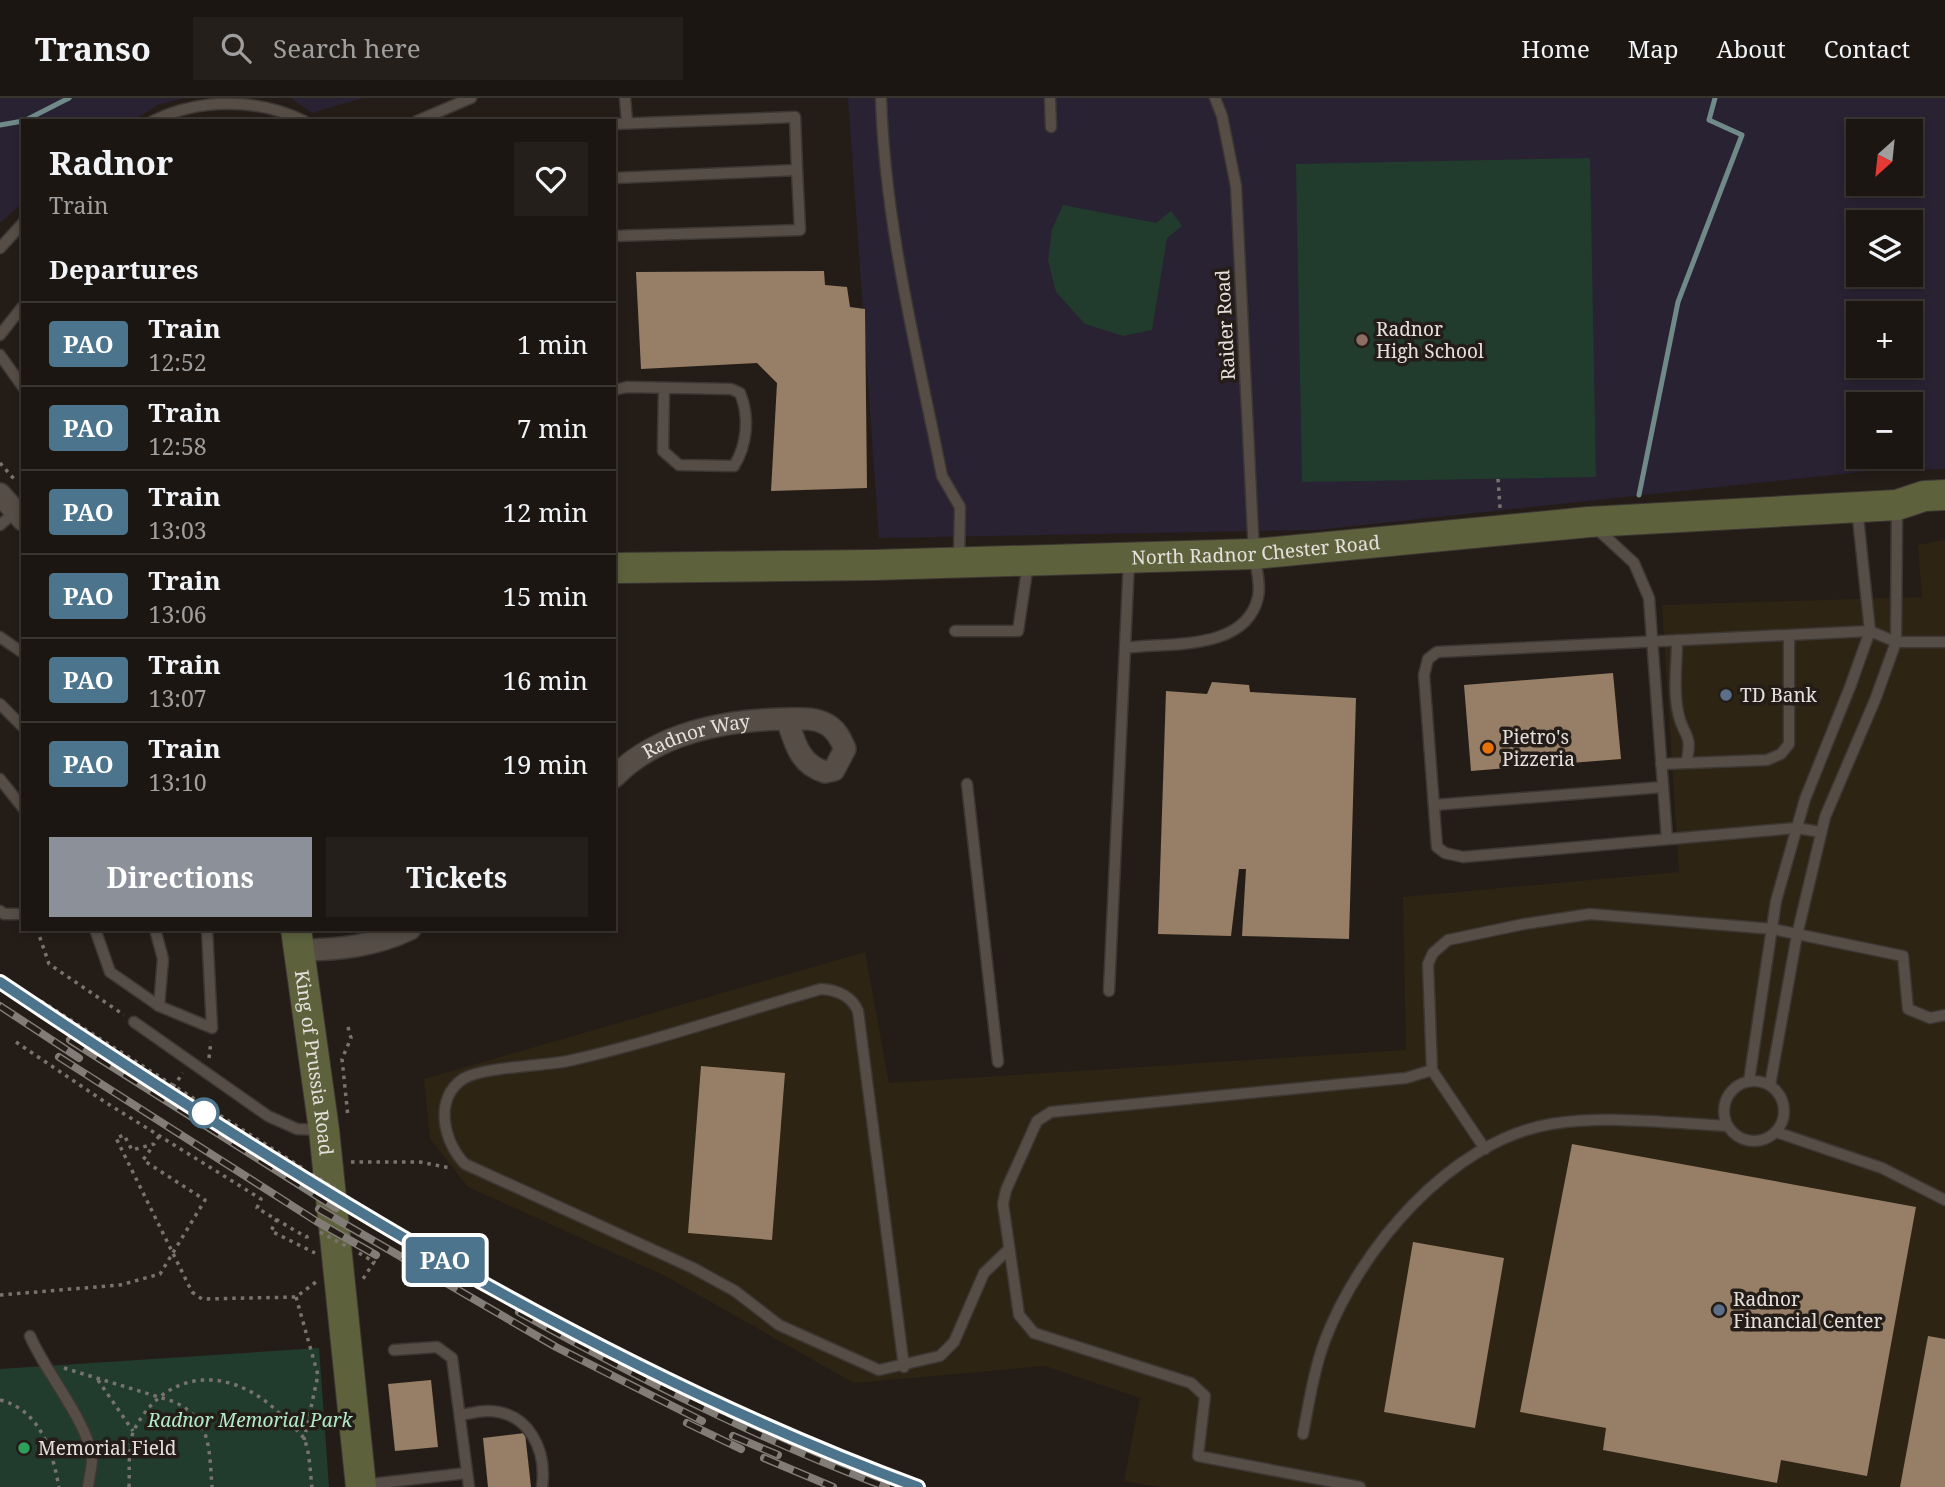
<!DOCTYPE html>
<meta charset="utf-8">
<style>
:root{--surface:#1b1611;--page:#241f1a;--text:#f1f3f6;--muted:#a09f9f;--line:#393531;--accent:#8c9099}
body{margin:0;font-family:"Noto Serif",serif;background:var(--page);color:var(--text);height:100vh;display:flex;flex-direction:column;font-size:26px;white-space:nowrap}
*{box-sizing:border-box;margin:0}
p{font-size:23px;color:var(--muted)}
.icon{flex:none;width:38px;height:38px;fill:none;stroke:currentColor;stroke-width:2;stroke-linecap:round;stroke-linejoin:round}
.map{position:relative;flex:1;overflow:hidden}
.sheet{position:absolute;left:21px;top:21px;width:595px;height:812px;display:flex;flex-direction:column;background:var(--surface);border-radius:0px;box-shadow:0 4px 10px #0003,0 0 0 2px var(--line)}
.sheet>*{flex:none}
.badge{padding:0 14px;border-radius:5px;font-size:24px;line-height:46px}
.needle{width:46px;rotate:207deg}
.fabs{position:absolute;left:1846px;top:21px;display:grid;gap:14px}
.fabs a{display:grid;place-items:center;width:77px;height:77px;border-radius:0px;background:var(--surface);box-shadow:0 4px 10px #0003,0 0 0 2px var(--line);font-size:35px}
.map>.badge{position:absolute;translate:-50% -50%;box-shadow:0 0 0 4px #fff}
h2{padding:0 28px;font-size:26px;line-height:63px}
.round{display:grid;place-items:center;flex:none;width:74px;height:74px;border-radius:0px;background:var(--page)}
.headline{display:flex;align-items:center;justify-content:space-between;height:119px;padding:0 28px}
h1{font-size:33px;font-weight:700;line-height:52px}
.cta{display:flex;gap:14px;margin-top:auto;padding:14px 28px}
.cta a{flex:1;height:80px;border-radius:0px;background:var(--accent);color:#fff;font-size:28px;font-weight:700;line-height:80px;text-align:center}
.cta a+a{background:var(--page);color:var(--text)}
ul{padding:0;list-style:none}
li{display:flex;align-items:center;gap:21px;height:84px;padding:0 28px;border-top:2px solid var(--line)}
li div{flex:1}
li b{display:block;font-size:26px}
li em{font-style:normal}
li .badge{min-width:77px;font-weight:700;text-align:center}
header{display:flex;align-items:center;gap:42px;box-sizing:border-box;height:98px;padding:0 35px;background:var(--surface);border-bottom:2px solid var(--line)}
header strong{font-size:33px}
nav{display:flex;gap:38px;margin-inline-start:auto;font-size:24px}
.search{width:490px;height:63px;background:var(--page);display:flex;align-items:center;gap:18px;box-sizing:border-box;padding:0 24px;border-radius:0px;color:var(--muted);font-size:26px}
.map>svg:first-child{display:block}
.commercial{fill:#2e2414}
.education{fill:#282232;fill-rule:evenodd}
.green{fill:#213c2d}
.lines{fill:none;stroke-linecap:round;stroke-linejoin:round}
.stream{stroke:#708a89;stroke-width:5}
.building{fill:#967e67}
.service-casing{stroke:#3d3734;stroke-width:13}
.minor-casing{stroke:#3d3734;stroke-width:24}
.secondary-casing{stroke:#3d3734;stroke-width:32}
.path{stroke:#79736e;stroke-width:3.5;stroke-dasharray:3.5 5;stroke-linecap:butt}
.service{stroke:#554d46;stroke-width:10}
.minor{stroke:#554d46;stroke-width:21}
.secondary{stroke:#5d623d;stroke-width:30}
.rail-casing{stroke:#827c77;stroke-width:8}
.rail{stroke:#241d17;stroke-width:5;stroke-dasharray:16;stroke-linecap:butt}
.path-bridge{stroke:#79736e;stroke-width:3.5;stroke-dasharray:3.5 5;stroke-linecap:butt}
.line-casing{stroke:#fff;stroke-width:16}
.line{stroke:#4c748c;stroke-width:10}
.education-dot{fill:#8d6e63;stroke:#241d17;stroke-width:2.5}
.service-dot{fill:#5c6f8a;stroke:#241d17;stroke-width:2.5}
.food-dot{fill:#e8710a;stroke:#241d17;stroke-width:2.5}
.stop-dot{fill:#fff;stroke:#4c748c;stroke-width:3.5}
.leisure-dot{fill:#2e9e5b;stroke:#241d17;stroke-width:2.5}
.labels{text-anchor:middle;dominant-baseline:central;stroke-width:7;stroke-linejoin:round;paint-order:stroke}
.street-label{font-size:19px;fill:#e5e0dc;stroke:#241d17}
.poi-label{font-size:19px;fill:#e5e0dc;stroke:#241d17;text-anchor:start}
.park-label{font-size:19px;font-style:italic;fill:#b1ebca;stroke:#241d17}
</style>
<header>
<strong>Transo</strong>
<div class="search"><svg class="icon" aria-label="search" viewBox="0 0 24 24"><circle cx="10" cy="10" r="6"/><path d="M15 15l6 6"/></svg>Search here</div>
<nav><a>Home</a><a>Map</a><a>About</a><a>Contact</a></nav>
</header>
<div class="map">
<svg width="1945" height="1389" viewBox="0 0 1945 1389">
<rect width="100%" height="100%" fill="#241d17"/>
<path class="commercial" d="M1945 442V1389H1158L1124 1383 1140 1300 1045 1268 854 1285 665 1178 468 1089 430 1041 424 981 865 854 889 985 1406 952 1403 799 1679 774 1662 507 1922 499 1918 447Z"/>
<g class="education">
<path d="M0 0H183L158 7 132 23H23V104L0 125Z"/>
<path d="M291 0H363L312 15Z"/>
<path d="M848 0H1945V371L1870 373 1316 432 879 440ZM1858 33H1911V86H1858ZM1858 124H1911V177H1858ZM1858 215H1911V268H1858ZM1858 306H1911V359H1858Z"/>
</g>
<g class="green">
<path d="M1590 60 1596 379 1302 384 1296 66Z"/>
<path d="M1063 107 1156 125 1171 113 1182 128 1167 140 1152 232 1123 238 1085 226 1056 194 1048 163 1052 131Z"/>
<path d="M319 1250 329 1389H0V1271Z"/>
</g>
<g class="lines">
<g class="stream">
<path d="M24 23 69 0"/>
<path d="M0 27 23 23"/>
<path d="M1639 397 1678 204 1742 37 1709 22 1715 0"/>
</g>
</g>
<g class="building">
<path d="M824 173 825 187 847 189 850 209 865 211 867 390 771 393 777 285 757 265 641 271 636 174Z"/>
<path d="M1613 575 1621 661 1471 673 1464 587Z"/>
<path d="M1212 584 1249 587 1250 594 1356 600 1349 841 1242 838 1246 771H1239L1231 838 1158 836 1166 593 1207 596Z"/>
<path d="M701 968 785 975 772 1142 688 1135Z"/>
<path d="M1572 1046 1916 1109 1867 1378 1781 1362 1777 1385 1603 1352 1606 1330 1520 1314Z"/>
<path d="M1413 1144 1504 1160 1475 1330 1384 1314Z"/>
<path d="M1928 1238 1945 1241V1389H1900Z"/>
<path d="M431 1282 438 1349 395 1353 388 1286Z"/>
<path d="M525 1335 531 1389H488L483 1340Z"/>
</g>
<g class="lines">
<defs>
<g id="service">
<path d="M625 0 627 24"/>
<path d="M881 0C885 128 917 253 942 378L960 409 959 462"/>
<path d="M1050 0 1051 29"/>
<path d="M153 23C199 0 258 0 304 23"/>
<path d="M417 23 471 0"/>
<path d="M614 26 795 19 797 72"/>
<path d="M614 80 797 72 800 132 614 138"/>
<path d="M0 150 23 125"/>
<path d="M0 237 23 208"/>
<path d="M0 257 23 289"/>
<path d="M614 292 627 289 731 291 740 295C750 319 747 347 734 368L679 367 663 353 664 290"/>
<path d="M0 427 15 414"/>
<path d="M1595 429 1634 465 1649 500 1667 741"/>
<path d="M955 533H1018L1028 466"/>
<path d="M0 539 23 555"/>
<path d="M1677 542C1677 565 1673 592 1678 614 1682 638 1694 634 1686 665"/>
<path d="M1125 550C1167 544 1246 554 1258 499 1261 487 1256 468 1254 456L1236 88 1222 18 1215 0"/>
<path d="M0 606 23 629"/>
<path d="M1661 666 1767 662 1781 656 1789 646V537"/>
<path d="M0 681 23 710"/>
<path d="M967 686 998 964"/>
<path d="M1434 707 1663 689"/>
<path d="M1821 734 1796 730 1463 759 1445 755 1437 749 1424 577 1428 561 1437 554 1870 533 1896 544H1945"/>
<path d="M0 813 4 816H23"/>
<path d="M95 831 110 874 159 908 212 930 207 831"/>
<path d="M155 831 163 861 159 908"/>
<path d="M1109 893 1129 463"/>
<path d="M134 924 268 1018 297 1031 322 1032"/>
<path d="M1432 972 1428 866 1433 855 1448 842 1524 826 1590 816 1773 831 1903 858 1908 911 1930 920 1945 917"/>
<circle cx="1754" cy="1013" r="30"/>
<path d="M1749 983 1776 803 1805 701 1850 589 1870 533 1857 410"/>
<path d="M1770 987 1797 837 1825 719 1875 602 1896 544 1897 410"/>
<path d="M1776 1034 1882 1070 1945 1102"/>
<path d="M30 1238C45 1274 89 1325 92 1361 92 1370 89 1380 88 1389"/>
<path d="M394 1252 437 1249 452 1260 469 1389"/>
<path d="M904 1269 858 913C851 897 837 892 821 891 737 915 653 944 568 963 543 968 481 969 463 981 433 1001 444 1045 465 1066L693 1170 735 1193 779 1227 879 1272 940 1258 954 1244 984 1175 1009 1151"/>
<path d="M460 1317C468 1316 478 1313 487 1313 529 1313 547 1352 542 1389"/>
<path d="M1303 1336C1309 1304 1314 1272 1325 1242 1360 1151 1450 1043 1551 1026 1608 1017 1670 1025 1727 1028"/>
<path d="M362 1387 467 1375"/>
<path d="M1360 1389 1198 1358 1205 1298 1191 1285 1034 1235 1019 1217 1003 1106 1006 1092 1037 1023 1051 1014 1406 980 1432 972 1485 1051"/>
</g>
<g id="minor">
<path d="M0 396 23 422"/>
<path id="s1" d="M614 679C657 635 725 622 784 621 798 621 813 619 826 626 836 631 841 641 845 651L834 672 825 674C799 666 795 645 787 621"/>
<path d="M299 852C338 852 375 848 410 831"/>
</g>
<g id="secondary">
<path id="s2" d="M614 470 874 467 1254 456 1589 424 1897 407 1924 398 1945 397"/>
<path id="s3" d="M296 831 324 1032 361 1389"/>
</g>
</defs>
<use href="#service" class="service-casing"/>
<use href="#minor" class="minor-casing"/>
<use href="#secondary" class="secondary-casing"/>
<g class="path">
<path d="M0 365 15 382"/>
<path d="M1498 381 1500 410"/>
<path d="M37 831 49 866 124 917"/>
<path d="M41 903 304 1071"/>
<path d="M348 929 351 940 342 961 348 1019"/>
<path d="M16 944 105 1004 261 1101 257 1110 306 1139 312 1137"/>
<path d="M209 960 211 943"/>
<path d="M173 989 183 975"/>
<path d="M159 1038 154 1046 132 1052 124 1037 116 1040 192 1194 202 1201 296 1199 316 1184"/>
<path d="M351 1064H420L450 1070"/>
<path d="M277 1121 271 1133 315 1155"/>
<path d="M359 1155 374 1164 363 1181"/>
<path d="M0 1197 120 1187 160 1176 205 1102 143 1062 153 1048"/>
<path d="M296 1199 318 1277 304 1342"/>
<path d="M64 1270 175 1304C212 1323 209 1352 212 1389"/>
<path d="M98 1282 133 1333"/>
<path d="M0 1302C40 1312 52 1352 59 1389"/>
<path d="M129 1389C130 1373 127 1345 135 1330 169 1267 235 1269 282 1318 288 1325 300 1333 304 1341 310 1353 310 1375 312 1389"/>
</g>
<use href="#service" class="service"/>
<use href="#minor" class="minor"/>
<use href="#secondary" class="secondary"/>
<defs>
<g id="rail">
<path d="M0 884C286 1077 594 1268 918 1389"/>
<path d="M0 908 79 960"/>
<path d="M70 942 336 1110"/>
<path d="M59 959 316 1123 376 1157"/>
<path d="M319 1111 556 1249 702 1323"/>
<path d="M519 1214C638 1280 758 1341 886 1389"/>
<path d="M687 1325 741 1351"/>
<path d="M733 1338 778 1357"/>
<path d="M764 1360 833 1389"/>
</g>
</defs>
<use href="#rail" class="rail-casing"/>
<use href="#rail" class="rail"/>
<g class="path-bridge">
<path d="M312 1076 335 1090"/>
<path d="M320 1134 348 1149"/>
</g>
</g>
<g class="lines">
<defs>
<path id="line" d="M0 884C287 1076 593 1269 918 1389"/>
</defs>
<use href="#line" class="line-casing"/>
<use href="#line" class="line"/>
</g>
<circle class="education-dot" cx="1362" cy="242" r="7"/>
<g class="service-dot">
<circle cx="1726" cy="597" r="7"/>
<circle cx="1719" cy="1212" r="7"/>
</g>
<circle class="food-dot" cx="1488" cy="650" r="7"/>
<circle class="stop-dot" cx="204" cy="1015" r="14"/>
<circle class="leisure-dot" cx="24" cy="1350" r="7"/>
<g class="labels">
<g class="street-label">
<text transform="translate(1225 227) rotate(-93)">Raider Road</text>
<text stroke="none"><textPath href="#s2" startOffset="642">North Radnor Chester Road</textPath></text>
<text stroke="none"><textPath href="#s1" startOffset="94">Radnor Way</textPath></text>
<text stroke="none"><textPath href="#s3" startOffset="135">King of Prussia Road</textPath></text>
</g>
<g class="poi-label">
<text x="1376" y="231">Radnor<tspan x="1376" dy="22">High School</tspan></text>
<text x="1740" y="597">TD Bank</text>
<text x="1502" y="639">Pietro's<tspan x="1502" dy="22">Pizzeria</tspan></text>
<text x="1733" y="1201">Radnor<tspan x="1733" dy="22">Financial Center</tspan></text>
<text x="38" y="1350">Memorial Field</text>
</g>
<g class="park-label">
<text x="250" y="1322">Radnor Memorial Park</text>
</g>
</g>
</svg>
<div class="fabs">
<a><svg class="needle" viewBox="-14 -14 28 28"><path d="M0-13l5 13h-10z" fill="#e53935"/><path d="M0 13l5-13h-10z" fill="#a09f9f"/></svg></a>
<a><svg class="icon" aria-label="layers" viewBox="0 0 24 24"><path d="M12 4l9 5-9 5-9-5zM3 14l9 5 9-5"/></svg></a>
<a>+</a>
<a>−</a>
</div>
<b class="badge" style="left:445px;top:1162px;background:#4c748c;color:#fff">PAO</b>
<section class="sheet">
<div class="headline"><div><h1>Radnor</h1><p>Train</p></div><a class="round"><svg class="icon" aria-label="heart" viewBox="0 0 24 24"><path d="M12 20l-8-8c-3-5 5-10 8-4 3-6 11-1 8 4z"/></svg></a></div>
<h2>Departures</h2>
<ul>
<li><span class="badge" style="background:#4c748c;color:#fff">PAO</span><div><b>Train</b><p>12:52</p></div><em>1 min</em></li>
<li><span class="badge" style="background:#4c748c;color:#fff">PAO</span><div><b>Train</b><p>12:58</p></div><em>7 min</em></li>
<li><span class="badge" style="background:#4c748c;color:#fff">PAO</span><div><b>Train</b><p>13:03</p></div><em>12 min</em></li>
<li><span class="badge" style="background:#4c748c;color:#fff">PAO</span><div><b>Train</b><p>13:06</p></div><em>15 min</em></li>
<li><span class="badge" style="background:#4c748c;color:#fff">PAO</span><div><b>Train</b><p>13:07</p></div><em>16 min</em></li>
<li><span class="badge" style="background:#4c748c;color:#fff">PAO</span><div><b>Train</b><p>13:10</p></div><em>19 min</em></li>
</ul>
<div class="cta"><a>Directions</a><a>Tickets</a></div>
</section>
</div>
